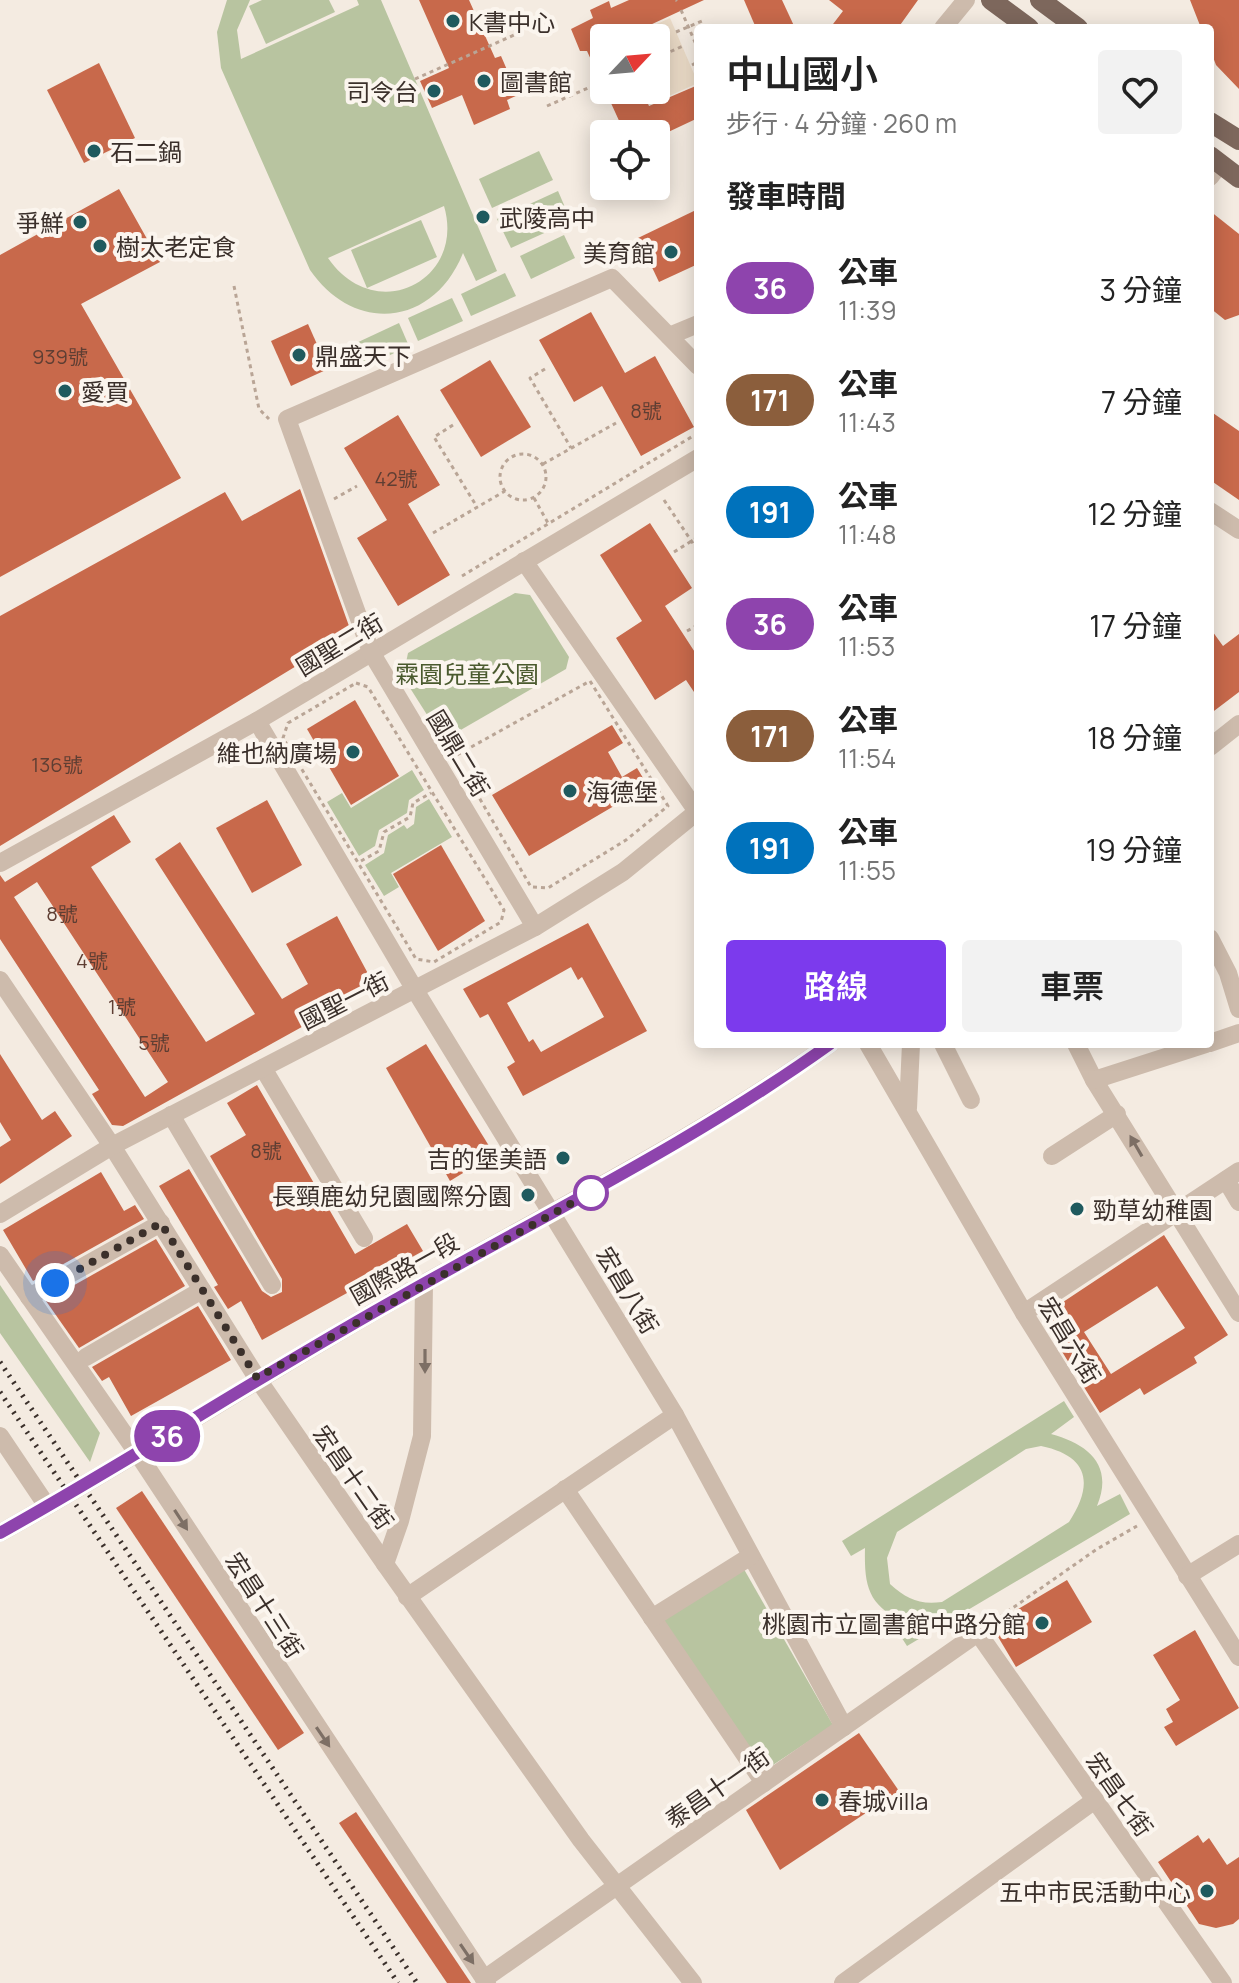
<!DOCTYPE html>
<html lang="zh-TW">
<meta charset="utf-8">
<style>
:root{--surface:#fff;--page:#f2f2f2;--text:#222;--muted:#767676;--accent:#7c3aed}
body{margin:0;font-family:Manrope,"Noto Sans TC",sans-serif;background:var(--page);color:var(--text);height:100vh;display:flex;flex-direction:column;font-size:30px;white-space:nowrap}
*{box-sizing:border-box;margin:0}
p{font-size:26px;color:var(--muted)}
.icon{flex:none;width:44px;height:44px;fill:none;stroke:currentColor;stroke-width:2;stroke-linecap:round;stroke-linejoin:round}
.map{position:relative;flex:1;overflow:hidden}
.side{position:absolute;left:694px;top:24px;width:520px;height:1024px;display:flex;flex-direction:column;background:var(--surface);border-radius:8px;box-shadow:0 4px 20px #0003}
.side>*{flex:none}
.badge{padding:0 16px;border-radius:26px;font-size:28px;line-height:52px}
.needle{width:52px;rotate:64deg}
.fabs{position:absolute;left:590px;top:24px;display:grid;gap:16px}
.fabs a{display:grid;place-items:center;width:80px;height:80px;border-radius:8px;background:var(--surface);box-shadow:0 4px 20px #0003;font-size:40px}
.you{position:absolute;width:40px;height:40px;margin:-20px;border:6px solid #fff;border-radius:50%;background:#1a73e8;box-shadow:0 0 0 12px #1a73e833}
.map>.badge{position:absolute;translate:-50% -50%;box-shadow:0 0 0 4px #fff}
h2{padding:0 32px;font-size:30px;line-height:72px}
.round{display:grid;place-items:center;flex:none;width:84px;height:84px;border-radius:8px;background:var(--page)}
.headline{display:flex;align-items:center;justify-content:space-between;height:136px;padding:0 32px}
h1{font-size:38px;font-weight:600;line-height:60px}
.primary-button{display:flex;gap:16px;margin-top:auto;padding:16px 32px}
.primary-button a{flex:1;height:92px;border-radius:8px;background:var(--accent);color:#fff;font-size:32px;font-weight:600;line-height:92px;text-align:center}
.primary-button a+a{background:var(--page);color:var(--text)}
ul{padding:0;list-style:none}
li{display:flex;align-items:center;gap:24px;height:112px;padding:0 32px}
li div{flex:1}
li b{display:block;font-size:30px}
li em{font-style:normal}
li .badge{min-width:88px;font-weight:700;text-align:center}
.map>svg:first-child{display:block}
.green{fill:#b8c4a0;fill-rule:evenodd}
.plaza{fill:#ecdcc8}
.building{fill:#c8694b;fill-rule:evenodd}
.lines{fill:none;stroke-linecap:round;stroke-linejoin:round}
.path{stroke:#b9a596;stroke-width:3;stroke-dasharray:4 4;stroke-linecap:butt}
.minor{stroke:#cdbbac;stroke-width:18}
.major{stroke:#7d675c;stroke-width:20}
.rail{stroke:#3b302b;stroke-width:5;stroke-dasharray:2 6;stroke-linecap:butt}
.oneway{fill:#7d6f65}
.line-casing{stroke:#fff;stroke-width:18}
.line{stroke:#8e44ad;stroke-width:12}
.walk{stroke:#3b302b;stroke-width:8;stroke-dasharray:0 14.4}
.poi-dot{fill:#1f5a5e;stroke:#fbf5ee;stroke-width:3}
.stop-dot{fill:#fff;stroke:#8e44ad;stroke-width:4}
.labels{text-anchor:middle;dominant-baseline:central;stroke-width:8;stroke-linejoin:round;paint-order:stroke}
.number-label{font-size:20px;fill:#5e3e33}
.poi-label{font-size:24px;fill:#3b302b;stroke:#fbf5ee;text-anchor:start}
.street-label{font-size:24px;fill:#3b302b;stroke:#fbf5ee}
.park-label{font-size:24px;fill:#4a5a2e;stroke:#fbf5ee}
</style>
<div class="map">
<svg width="1239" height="1983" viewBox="0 0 1239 1983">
<rect width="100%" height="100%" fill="#f4ebe1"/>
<g class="green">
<path d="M227 0H250L237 30 241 59 359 5 357 0H381L497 271 476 281 463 253C434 326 355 335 310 270L221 68 217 32ZM444 206C466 280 376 327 328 258Z"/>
<path d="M262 0H329L335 12 266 44 249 6Z"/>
<path d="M539 151 553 180 492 208 479 179Z"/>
<path d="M558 191 571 221 511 248 497 219Z"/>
<path d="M421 220 437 257 367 288 351 250Z"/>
<path d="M564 235 575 258 531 279 520 256Z"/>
<path d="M505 273 516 296 471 316 461 294Z"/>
<path d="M452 298 463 321 418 341 408 318Z"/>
<path d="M399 323 409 346 365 367 354 344Z"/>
<path d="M515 593 530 595 569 657 566 669 452 735 438 732 403 677 408 653Z"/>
<path d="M412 770 424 790 409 800 407 813 379 830 375 846 359 856 327 802 342 793 351 808Z"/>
<path d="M429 799 452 837 391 873 399 887 384 896 365 865 384 853 388 835 404 825 407 829 414 824 416 807Z"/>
<path d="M0 1285 100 1433 90 1462 0 1333Z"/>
<path d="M1064 1401 1074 1417 1051 1434C1088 1444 1114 1465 1097 1506L1120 1494 1130 1514 907 1646 898 1632 908 1624C869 1606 864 1589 865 1548L851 1556 842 1541ZM1041 1446C1089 1456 1094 1484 1069 1522L942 1602C919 1605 907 1599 890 1584L887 1558 897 1532 1026 1449Z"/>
<path d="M741 1564 833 1725 764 1771 660 1615Z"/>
</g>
<path class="plaza" d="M670 18 698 83 649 105 642 90H656V38H626Z"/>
<g class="building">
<path d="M419 0H469L495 58 501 56 518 95 507 100 510 109 474 125 462 95 432 108 420 81 449 68Z"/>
<path d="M629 0H704L622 38H604V88L587 51H580L571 29 593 18 590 10 609 1 611 8Z"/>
<path d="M744 0H782L795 28H756Z"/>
<path d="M829 0H918L898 28H830L843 11Z"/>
<path d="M1190 0H1239V89L1216 65 1210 49V28H1201Z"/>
<path d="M99 63 135 138 84 163 47 90Z"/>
<path d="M698 85V118L664 134H612L621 125 605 90H642L649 106Z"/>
<path d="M119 189 160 262 81 304 181 478 0 577V255Z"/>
<path d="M698 209V264L659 282 638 238Z"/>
<path d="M1210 211 1239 234V315L1225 320 1210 308Z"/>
<path d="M591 312 625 373 655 356 694 427 641 456 602 386 574 402 539 340Z"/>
<path d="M308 324 328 369 291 386 271 341Z"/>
<path d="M490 360 531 427 481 457 440 390Z"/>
<path d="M1210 411 1239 431V500L1210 480Z"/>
<path d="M398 415 440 485 408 504 450 575 398 606 357 538 387 520 344 448Z"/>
<path d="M300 489 349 626 315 647 316 654 0 846V616L225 492 242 521Z"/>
<path d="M650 523 692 588 665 606 698 657V698L686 680 655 700 616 638 642 621 600 555Z"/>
<path d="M1210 628 1223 646 1239 634V692L1210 714Z"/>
<path d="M355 700 399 776 351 805 307 729Z"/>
<path d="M612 725 623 743 608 752 622 777 637 768 648 786 529 856 492 795Z"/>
<path d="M267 800 302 865 252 893 216 828Z"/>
<path d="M114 815 131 842 91 867 206 1042 255 1014 155 859 180 842 282 999 308 984 286 944 337 916 372 981 306 1017 309 1023 123 1126 112 1125 92 1094 99 1090 0 939V875L5 882ZM37 882 168 1082 145 1097 14 897Z"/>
<path d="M441 845 485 921 438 951 393 874Z"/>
<path d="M588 923 647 1031 523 1096 507 1067 515 1062 488 1014 480 1018 463 989ZM571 967 578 980 582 977 604 1017 541 1052 533 1039 529 1042 507 1003Z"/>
<path d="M426 1044 494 1154 450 1181 386 1068Z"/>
<path d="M0 1054 42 1120 55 1111 72 1136 0 1184V1147L11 1140 0 1122Z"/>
<path d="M257 1085 355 1254 407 1224 423 1251 262 1340 241 1301 228 1309 214 1287 218 1285 159 1186 189 1169 262 1291 271 1297 282 1292V1279L210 1156 246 1135 227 1103Z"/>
<path d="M101 1172 124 1211 135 1205 144 1219 33 1281 3 1230Z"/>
<path d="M1164 1235 1228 1335 1194 1357 1197 1363 1144 1395 1140 1388 1100 1413 1043 1321 1045 1314ZM1157 1286 1185 1328 1111 1374 1084 1332Z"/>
<path d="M156 1239 185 1286 79 1348 46 1301Z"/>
<path d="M198 1306 231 1360 131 1416 109 1377 102 1381 92 1367Z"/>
<path d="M142 1491 304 1733 278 1750 116 1508Z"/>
<path d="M1067 1580 1092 1622 1016 1667 991 1625Z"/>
<path d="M1195 1630 1239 1708 1176 1746 1164 1727 1173 1722 1166 1709 1180 1700 1153 1655Z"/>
<path d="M859 1733 899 1791 780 1870 746 1810Z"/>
<path d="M356 1812 471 1983H447L339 1823Z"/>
<path d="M1198 1835 1203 1843 1209 1838 1227 1865 1239 1857V1919L1233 1924 1216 1928 1199 1924 1158 1862Z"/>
</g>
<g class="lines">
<g class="path">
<path d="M676 0 677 1"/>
<path d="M681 10 698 49"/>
<path d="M676 32 702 21"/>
<path d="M656 58 683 46"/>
<path d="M692 65 698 62"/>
<path d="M415 79 514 35"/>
<path d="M547 106 604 81"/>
<path d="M234 286 259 409 269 419"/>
<path d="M545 369 530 378 571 448"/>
<path d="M453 425 434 437 477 507"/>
<circle cx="523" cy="477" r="23"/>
<path d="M543 464 616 423"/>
<path d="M534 498 548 523"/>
<path d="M334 499 357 486"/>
<path d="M664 500 698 551"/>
<path d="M433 533 505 491"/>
<path d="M674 552 698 537"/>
<path d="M462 576 698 433"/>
<path d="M687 631 698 625"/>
<path d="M590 681 668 806 626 840 548 888 531 887 455 756Z"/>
<path d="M356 683 368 687 504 910 501 922 434 962 416 959 283 738 288 723Z"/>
<path d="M361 861 379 851 384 832 410 817 413 803 431 793"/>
<path d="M994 1621 1097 1549 1137 1526"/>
</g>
<g class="minor">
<path d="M943 28 966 0"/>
<path d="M1210 177 1220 164"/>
<path d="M669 336 698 324"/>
<path d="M1210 511 1239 530"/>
<path d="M524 561 698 813"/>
<path d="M257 721 415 990 675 1415 844 1727"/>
<path d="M1210 747 1239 724"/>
<path d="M0 863 257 721 698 458"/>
<path d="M535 927 371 652 287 419 612 278 698 366"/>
<path d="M1210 938 1228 973 1239 1009"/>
<path d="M0 980 112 1146 257 1378 385 1564 581 1840 693 1983"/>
<path d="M1210 1043 1239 1033"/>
<path d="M868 1044 1024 1313 1239 1657"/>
<path d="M943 1044 971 1100"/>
<path d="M1076 1044 1094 1080 1239 1313"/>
<path d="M263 1068 364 1238"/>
<path d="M1094 1080 1206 1044"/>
<path d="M908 1108 911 1044"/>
<path d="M171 1115 272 1285"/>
<path d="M1052 1156 1117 1114"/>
<path d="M1226 1180 1239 1202"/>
<path d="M0 1214 112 1146 535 927 623 872 698 811"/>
<path d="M0 1255 138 1454 487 1983"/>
<path d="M29 1297 161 1223"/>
<path d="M1024 1313 1239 1171"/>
<path d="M86 1357 202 1290"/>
<path d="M0 1436 47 1506"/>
<path d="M565 1489 764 1783"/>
<path d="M0 1533C138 1456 270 1370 407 1293 549 1212 697 1139 830 1044"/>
<path d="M385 1564 400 1521 422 1436 424 1283"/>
<path d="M1187 1576 1239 1544"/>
<path d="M407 1597 675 1415"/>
<path d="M652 1618 751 1556"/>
<path d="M484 1979 978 1633 1223 1983"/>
<path d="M843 1983 1095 1800"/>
</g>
<g class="major">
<path d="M991 0 1029 28"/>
<path d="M1040 0 1078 28"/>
<path d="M1210 122 1239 140"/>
<path d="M1210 156 1239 178"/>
</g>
<g class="rail">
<path d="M0 1362 417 1983"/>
<path d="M0 1392 398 1983"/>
</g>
</g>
<defs><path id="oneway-solid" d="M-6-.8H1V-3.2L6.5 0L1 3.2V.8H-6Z" transform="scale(2)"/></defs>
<g class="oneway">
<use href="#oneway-solid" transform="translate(1136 1146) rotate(-120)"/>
<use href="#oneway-solid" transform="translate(425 1361) rotate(90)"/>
<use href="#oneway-solid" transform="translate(181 1520) rotate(57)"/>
<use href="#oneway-solid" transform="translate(323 1737) rotate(56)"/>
<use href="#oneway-solid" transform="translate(467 1954) rotate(56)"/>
</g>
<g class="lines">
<defs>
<path id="line" d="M0 1533C136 1457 266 1372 402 1296 546 1214 695 1141 830 1044"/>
</defs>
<use href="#line" class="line-casing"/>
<use href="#line" class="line"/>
<path class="walk" d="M55 1283 161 1223 257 1378 601 1187 591 1193"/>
</g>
<g class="poi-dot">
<circle cx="453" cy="21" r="8"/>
<circle cx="484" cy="81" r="8"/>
<circle cx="434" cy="91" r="8"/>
<circle cx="94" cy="151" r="8"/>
<circle cx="483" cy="217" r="8"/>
<circle cx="80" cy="222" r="8"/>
<circle cx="100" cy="246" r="8"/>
<circle cx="671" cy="252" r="8"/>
<circle cx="299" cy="355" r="8"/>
<circle cx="65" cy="391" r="8"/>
<circle cx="353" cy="752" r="8"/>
<circle cx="570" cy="791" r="8"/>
<circle cx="563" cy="1158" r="8"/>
<circle cx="528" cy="1195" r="8"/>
<circle cx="1077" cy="1209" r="8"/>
<circle cx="1042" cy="1623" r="8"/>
<circle cx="822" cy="1800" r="8"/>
<circle cx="1207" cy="1891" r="8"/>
</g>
<circle class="stop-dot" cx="591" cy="1193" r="16"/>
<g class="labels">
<g class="number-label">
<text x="60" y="356">939號</text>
<text x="646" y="410">8號</text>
<text x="396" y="478">42號</text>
<text x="57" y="764">136號</text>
<text x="62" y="913">8號</text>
<text x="92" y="960">4號</text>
<text x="122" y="1006">1號</text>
<text x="154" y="1042">5號</text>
<text x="266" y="1150">8號</text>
</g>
<g class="poi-label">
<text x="469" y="21">K書中心</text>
<text x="500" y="81">圖書館</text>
<text x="418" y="91" text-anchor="end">司令台</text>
<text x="110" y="151">石二鍋</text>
<text x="499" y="217">武陵高中</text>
<text x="64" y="222" text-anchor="end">爭鮮</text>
<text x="116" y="246">樹太老定食</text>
<text x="655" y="252" text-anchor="end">美育館</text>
<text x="315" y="355">鼎盛天下</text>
<text x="81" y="391">愛買</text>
<text x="337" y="752" text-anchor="end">維也納廣場</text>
<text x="586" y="791">海德堡</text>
<text x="547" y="1158" text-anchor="end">吉的堡美語</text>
<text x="512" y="1195" text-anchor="end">長頸鹿幼兒園國際分園</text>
<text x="1093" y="1209">勁草幼稚園</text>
<text x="1026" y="1623" text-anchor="end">桃園市立圖書館中路分館</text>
<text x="838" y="1800">春城villa</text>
<text x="1191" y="1891" text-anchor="end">五中市民活動中心</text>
</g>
<g class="street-label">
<text transform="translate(339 644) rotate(-31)">國聖二街</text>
<text transform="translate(459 753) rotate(59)">國鼎二街</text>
<text transform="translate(344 1000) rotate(-27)">國聖一街</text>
<text transform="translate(404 1268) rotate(-29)">國際路一段</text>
<text transform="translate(628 1290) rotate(59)">宏昌八街</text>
<text transform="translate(1070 1340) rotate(59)">宏昌六街</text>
<text transform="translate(354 1477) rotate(55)">宏昌十二街</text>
<text transform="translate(265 1605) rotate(57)">宏昌十三街</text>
<text transform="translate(717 1787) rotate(-35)">泰昌十一街</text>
<text transform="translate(1120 1794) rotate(55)">宏昌七街</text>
</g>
<g class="park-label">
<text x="467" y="673">霖園兒童公園</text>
</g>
</g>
</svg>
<div class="fabs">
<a><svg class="needle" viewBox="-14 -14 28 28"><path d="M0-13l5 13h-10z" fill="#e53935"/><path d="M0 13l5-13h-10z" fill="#767676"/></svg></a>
<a><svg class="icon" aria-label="locate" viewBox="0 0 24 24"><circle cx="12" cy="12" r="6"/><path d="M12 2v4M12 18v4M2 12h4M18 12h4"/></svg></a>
</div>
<div class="you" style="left:55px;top:1283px"></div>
<b class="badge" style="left:167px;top:1436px;background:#8e44ad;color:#fff">36</b>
<section class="side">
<div class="headline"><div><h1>中山國小</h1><p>步行 · 4 分鐘 · 260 m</p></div><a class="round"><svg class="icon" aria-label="heart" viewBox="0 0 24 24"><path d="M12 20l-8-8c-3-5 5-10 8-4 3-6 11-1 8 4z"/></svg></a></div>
<h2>發車時間</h2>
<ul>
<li><span class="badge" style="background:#8e44ad;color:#fff">36</span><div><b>公車</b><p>11:39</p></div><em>3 分鐘</em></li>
<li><span class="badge" style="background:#8b5e3c;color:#fff">171</span><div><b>公車</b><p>11:43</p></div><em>7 分鐘</em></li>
<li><span class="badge" style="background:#0072bc;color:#fff">191</span><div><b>公車</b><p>11:48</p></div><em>12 分鐘</em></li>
<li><span class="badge" style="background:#8e44ad;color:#fff">36</span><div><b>公車</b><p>11:53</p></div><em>17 分鐘</em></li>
<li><span class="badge" style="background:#8b5e3c;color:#fff">171</span><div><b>公車</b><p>11:54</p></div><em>18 分鐘</em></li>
<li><span class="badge" style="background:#0072bc;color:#fff">191</span><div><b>公車</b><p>11:55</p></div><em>19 分鐘</em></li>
</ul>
<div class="primary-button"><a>路線</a><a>車票</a></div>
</section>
</div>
